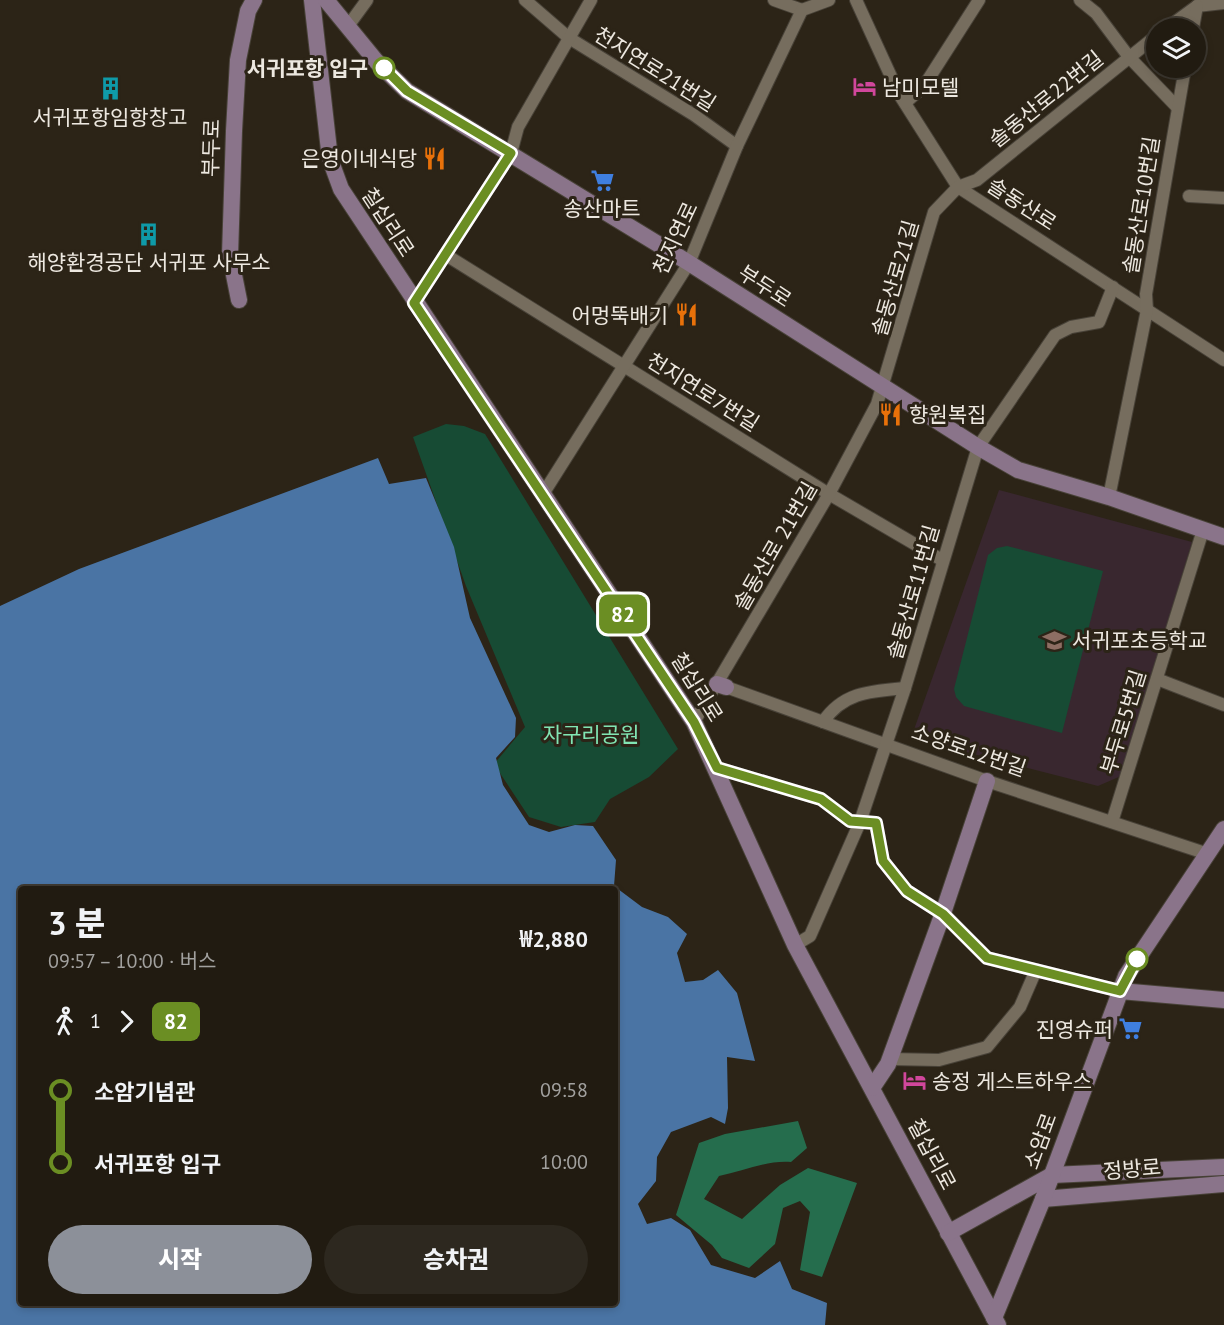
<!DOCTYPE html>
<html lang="ko">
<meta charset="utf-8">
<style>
:root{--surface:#211b11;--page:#2d281f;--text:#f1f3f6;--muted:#a2a19f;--line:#3e3931;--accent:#8c9099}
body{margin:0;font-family:"PT Sans","Noto Sans KR",sans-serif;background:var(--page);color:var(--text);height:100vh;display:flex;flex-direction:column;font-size:22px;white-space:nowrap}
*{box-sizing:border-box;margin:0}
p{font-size:20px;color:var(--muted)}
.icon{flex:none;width:33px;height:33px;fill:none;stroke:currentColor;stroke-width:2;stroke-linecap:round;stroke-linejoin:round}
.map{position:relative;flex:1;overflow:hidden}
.drawer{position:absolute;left:18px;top:886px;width:600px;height:420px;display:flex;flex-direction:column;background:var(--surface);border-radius:6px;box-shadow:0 3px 9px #0003,0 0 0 2px var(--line)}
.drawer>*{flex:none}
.badge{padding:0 12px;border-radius:9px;font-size:21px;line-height:39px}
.fabs{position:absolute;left:1146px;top:18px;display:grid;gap:12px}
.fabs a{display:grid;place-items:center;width:60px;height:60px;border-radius:50%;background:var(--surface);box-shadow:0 3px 9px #0003,0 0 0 2px var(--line);font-size:30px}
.map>.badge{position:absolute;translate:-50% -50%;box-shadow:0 0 0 3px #fff}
.legs{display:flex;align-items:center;gap:9px;height:66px;padding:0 30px;font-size:20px}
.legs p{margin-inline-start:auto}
.overview{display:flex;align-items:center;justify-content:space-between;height:102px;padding:0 30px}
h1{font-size:33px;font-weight:800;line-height:45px}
.button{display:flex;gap:12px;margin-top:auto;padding:12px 30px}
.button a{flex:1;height:69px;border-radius:36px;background:var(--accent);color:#fff;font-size:24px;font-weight:800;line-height:69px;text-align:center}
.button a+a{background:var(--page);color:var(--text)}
ul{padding:0 30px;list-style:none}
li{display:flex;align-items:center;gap:21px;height:72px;font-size:22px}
li i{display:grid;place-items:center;width:9px;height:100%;margin:0 8px;background:currentColor}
li i::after{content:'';width:15px;height:15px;margin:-8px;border:4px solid;border-radius:50%;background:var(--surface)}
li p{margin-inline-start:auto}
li:first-child i{background:linear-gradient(#0000 50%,currentColor 0)}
li:last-child i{background:linear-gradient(currentColor 50%,#0000 0)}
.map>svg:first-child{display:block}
.education{fill:#39272f}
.green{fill:#174b34}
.forest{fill:#256d4d}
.water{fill:#4a74a4;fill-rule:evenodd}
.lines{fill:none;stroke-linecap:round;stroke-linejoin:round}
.street-casing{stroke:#484238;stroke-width:14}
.secondary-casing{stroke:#484238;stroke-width:18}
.street{stroke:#766d5e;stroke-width:12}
.secondary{stroke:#8a748a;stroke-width:16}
.line-1-casing{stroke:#fff;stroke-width:14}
.line-1{stroke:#6b8e23;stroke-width:9}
.stop-1-dot{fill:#fff;stroke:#6b8e23;stroke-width:3}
.labels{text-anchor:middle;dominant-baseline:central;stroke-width:6;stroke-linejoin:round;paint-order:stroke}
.stop-label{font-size:21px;font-weight:bold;fill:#ede8e0;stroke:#2c2417;text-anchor:end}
.street-label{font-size:21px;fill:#ede8e0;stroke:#2c2417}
.poi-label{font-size:21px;fill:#ede8e0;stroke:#2c2417;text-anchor:start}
.park-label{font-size:21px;fill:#81e5b3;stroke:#2c2417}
</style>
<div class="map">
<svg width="1224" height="1325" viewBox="0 0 1224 1325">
<rect width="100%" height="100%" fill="#2c2417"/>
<path class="education" d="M999 490 1192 542 1121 776 1098 786 911 738Z"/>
<g class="green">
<path d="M446 424 464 426 485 434 678 749 649 777 610 799 595 822 561 827 529 817 494 764 525 727 466 586 413 437Z"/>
<path d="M1007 546 1103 571 1062 733 964 706 956 697 954 689 988 555 997 548Z"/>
</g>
<path class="forest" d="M798 1121 807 1148 791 1162C767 1160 743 1171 719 1176L704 1199 742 1219 780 1185 808 1168 857 1183 822 1277 800 1270 810 1212 800 1201 783 1208 775 1244 749 1268 722 1258 712 1245 676 1215 699 1143 725 1134Z"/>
<path class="water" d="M378 458 389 484 426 478 454 547 470 618 516 718 515 737 496 758 503 785 529 825 549 832 575 825 593 826 616 860 614 886 642 907 668 917 687 934 677 953 685 982 703 980 718 970 737 993 755 1061 727 1057 728 1108 725 1124 711 1117 671 1132 657 1157 656 1181 638 1204 647 1224 671 1218 690 1230 711 1265 755 1278 780 1261 792 1289 827 1303 825 1325H0V606L79 569ZM21 890H615V1304H21Z"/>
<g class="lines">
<defs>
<g id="street">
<path d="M525 0 569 38 694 115 737 146"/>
<path d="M774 0 802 10"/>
<path d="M856 0 899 94 958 187 1224 360"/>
<path d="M1080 0 1096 13 1129 57 1177 107"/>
<path d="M348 26 367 0"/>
<path d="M1167 28 1197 6 1224 3"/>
<path d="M1193 28 1197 6"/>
<path d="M905 103 924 86 979 0"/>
<path d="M1189 196 1224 198"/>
<path d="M446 255 829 494 942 560"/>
<path d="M414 303 511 153 518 127 591 0"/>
<path d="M543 494 689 263 737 146 802 10 829 0"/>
<path d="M1109 497 1147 310 1146 294 1185 68"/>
<path d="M1157 679 1224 705"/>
<path d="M726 687 987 781 1208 854"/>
<path d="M694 722 829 494 877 404 934 212 958 187 977 180 1156 36"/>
<path d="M823 722C843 692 871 691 905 688"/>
<path d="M717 768 821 799 850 821 876 823 883 861 907 891 943 913 987 958 1120 991"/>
<path d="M1112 822 1203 530"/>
<path d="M795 945 810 936 860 822 905 688 978 447 1055 335 1071 327 1099 322 1113 287"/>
<path d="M890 1059 939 1060 987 1047 1020 1007 1036 970"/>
</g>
<g id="secondary">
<path d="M312 0 330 159 341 189 694 722 795 945 998 1325"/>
<path d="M326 0 376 61 407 91 689 263 978 447 1018 470 1109 497 1224 537"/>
<path d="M239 300 230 255 234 131 238 60 248 11 254 0"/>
<path d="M717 684 726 687"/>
<path d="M1120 991 1224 1000"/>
<path d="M872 1088 888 1064 943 913 987 781"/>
<path d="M1043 1199 1224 1184"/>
<path d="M948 1233 1052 1175 1224 1167"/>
<path d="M994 1318 1043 1199 1126 976 1224 829"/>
</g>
</defs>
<use href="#street" class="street-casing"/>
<use href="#secondary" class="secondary-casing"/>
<use href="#street" class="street"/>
<use href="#secondary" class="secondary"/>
</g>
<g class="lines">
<defs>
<path id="line-1" d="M384 68 407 91 511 153 414 303 694 722 717 768 821 799 850 821 876 823 883 861 907 891 943 914 987 958 1120 991 1137 959"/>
</defs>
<use href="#line-1" class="line-1-casing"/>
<use href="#line-1" class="line-1"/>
</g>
<defs>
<symbol id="hotel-bare" viewBox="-9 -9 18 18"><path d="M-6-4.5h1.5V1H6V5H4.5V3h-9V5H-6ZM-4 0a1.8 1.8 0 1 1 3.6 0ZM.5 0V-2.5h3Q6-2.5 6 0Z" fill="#d1479c" stroke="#2c2417" stroke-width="2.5" paint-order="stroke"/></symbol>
<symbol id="building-bare" viewBox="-9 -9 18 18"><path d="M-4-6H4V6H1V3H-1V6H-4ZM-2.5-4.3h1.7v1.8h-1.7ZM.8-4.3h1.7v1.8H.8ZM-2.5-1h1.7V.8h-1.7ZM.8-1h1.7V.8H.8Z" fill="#0f9aa8" stroke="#2c2417" stroke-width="2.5" paint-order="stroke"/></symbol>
<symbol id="restaurant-bare" viewBox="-9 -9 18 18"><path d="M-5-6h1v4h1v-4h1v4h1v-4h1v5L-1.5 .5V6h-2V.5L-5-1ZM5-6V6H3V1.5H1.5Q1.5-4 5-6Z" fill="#e8710a" stroke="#2c2417" stroke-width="2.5" paint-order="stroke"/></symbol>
<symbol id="supermarket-bare" viewBox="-9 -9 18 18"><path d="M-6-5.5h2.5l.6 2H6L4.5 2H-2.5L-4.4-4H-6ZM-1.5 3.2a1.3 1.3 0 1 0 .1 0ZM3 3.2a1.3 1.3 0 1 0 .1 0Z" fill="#3f7fe0" stroke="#2c2417" stroke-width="2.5" paint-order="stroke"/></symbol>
<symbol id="school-bare" viewBox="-9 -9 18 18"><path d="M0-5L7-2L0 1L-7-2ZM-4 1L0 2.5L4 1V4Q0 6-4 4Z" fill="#8d6e63" stroke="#2c2417" stroke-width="2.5" paint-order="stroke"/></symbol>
</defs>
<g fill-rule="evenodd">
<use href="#hotel-bare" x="848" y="70" width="33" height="33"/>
<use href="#building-bare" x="94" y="72" width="33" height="33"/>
<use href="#restaurant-bare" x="418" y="142" width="33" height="33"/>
<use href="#supermarket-bare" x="586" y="164" width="33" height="33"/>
<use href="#building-bare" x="132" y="218" width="33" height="33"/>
<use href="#restaurant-bare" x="670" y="298" width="33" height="33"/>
<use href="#restaurant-bare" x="874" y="398" width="33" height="33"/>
<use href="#school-bare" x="1038" y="624" width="33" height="33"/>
<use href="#supermarket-bare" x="1114" y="1012" width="33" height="33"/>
<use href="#hotel-bare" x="898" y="1064" width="33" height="33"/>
</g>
<g class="stop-1-dot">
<circle cx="384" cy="68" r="10"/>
<circle cx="1137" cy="959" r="10"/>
</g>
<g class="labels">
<g class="stop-label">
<text x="368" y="68">서귀포항 입구</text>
</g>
<g class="street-label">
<text transform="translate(655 69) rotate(32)">천지연로21번길</text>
<text transform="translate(1046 99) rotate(-39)">솔동산로22번길</text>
<text transform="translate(211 148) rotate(-88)">부두로</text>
<text transform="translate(1022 204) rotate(33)">솔동산로</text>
<text transform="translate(1141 205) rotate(-81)">솔동산로10번길</text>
<text transform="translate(388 222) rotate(57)">칠십리로</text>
<text transform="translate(675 238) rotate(-65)">천지연로</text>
<text transform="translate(895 278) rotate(-74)">솔동산로21길</text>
<text transform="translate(765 286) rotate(33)">부두로</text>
<text transform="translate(703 392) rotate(32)">천지연로7번길</text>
<text transform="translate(775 546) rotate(-60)">솔동산로 21번길</text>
<text transform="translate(913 592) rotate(-74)">솔동산로11번길</text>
<text transform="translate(697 687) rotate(58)">칠십리로</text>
<text transform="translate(1123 722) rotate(-73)">부두로5번길</text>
<text transform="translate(969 750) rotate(19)">소양로12번길</text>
<text transform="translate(1040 1141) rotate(-70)">소암로</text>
<text transform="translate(932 1154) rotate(62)">칠십리로</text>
<text transform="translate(1132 1169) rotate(-5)">정방로</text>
</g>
<g class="poi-label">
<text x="882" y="87">남미모텔</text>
<text x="110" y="117" text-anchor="middle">서귀포항임항창고</text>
<text x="417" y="158" text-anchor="end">은영이네식당</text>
<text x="602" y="208" text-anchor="middle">송산마트</text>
<text x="149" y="262" text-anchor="middle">해양환경공단 서귀포 사무소</text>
<text x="668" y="315" text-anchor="end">어멍뚝배기</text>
<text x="909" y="414">향원복집</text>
<text x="1072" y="640">서귀포초등학교</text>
<text x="1113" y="1029" text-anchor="end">진영슈퍼</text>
<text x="932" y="1081">송정 게스트하우스</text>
</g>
<g class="park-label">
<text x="591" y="734">자구리공원</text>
</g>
</g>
</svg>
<div class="fabs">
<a><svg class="icon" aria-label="layers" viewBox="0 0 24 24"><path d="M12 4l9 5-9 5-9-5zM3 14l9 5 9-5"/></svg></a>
</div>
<b class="badge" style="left:623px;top:614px;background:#6b8e23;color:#fff">82</b>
<section class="drawer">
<div class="overview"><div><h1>3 분</h1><p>09:57 – 10:00 · 버스</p></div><b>₩2,880</b></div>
<div class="legs"><svg class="icon" aria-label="walk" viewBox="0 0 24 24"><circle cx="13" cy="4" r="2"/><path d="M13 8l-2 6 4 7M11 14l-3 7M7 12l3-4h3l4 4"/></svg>1<svg class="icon" aria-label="forward" viewBox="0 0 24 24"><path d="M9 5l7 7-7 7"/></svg><b class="badge" style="background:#6b8e23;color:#fff">82</b></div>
<ul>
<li><i style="color:#6b8e23"></i><b>소암기념관</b><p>09:58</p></li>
<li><i style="color:#6b8e23"></i><b>서귀포항 입구</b><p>10:00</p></li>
</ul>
<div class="button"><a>시작</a><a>승차권</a></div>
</section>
</div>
